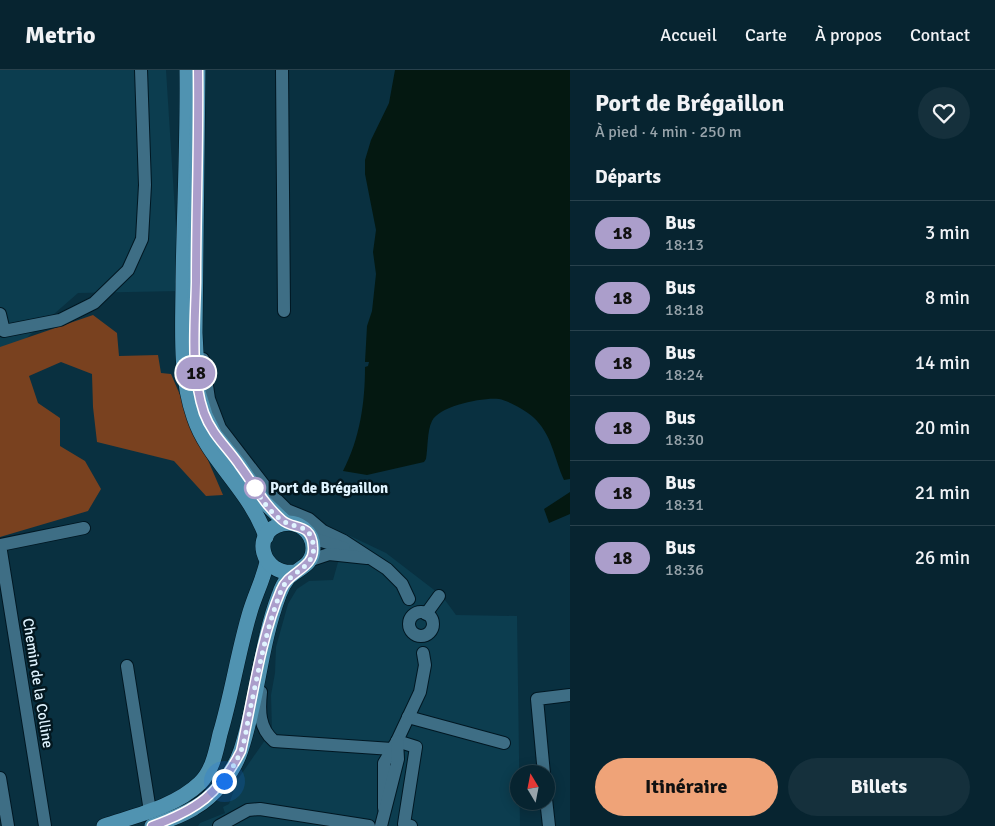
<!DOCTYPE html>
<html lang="fr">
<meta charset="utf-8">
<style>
:root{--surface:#072430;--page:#15303c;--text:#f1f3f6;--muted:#98a4ab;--line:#28414c;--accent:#efa378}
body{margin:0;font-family:Signika,sans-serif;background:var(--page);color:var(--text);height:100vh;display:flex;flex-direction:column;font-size:19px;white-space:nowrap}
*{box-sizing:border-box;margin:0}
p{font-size:16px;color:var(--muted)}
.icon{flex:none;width:28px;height:28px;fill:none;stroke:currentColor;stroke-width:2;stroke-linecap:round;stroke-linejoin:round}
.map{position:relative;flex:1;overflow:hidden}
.details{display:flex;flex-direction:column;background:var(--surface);width:425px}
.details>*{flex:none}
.badge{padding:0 10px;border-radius:16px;font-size:18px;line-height:32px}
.needle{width:32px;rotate:350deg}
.buttons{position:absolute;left:510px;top:695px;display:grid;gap:10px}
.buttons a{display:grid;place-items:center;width:45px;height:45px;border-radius:50%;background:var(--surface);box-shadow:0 2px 12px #0003,0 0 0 1px var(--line);font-size:25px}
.you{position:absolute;width:25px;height:25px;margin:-12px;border:4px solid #fff;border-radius:50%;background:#1a73e8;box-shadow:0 0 0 8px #1a73e833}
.map>.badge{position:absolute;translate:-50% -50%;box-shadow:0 0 0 2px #fff}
h2{padding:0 25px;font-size:19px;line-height:45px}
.round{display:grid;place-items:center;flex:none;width:52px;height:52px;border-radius:26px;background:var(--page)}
.headline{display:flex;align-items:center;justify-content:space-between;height:85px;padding:0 25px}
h1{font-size:24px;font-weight:800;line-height:38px}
.action{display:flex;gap:10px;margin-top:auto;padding:10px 25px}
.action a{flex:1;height:58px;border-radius:30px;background:var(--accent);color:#111;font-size:20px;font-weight:800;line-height:58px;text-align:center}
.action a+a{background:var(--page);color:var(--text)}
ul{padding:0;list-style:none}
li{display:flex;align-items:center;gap:15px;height:65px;padding:0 25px;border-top:1px solid var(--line)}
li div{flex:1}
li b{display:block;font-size:19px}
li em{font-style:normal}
li .badge{min-width:55px;font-weight:700;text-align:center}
header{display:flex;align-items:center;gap:30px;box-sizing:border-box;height:70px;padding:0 25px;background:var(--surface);border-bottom:1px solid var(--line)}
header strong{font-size:24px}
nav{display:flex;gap:28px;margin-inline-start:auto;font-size:18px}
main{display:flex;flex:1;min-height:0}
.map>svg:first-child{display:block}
.built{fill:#0c3d4f}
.forest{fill:#79411f}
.water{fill:#041811}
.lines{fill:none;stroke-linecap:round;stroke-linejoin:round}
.minor-casing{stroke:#001722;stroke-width:14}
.major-casing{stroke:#001722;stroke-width:16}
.minor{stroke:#3e6e85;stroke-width:12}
.major{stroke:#5093b1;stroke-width:15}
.line-casing{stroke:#fff;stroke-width:11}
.line{stroke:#ab9ecb;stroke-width:8}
.walk{stroke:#e0f4ff;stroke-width:5;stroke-dasharray:0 9}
.stop-dot{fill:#fff;stroke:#ab9ecb;stroke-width:2.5}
.labels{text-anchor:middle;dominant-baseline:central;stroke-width:5;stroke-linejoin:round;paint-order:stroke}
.stop-label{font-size:15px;font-weight:bold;fill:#e0f4ff;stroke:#03171f;text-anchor:start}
.street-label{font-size:15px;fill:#e0f4ff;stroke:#03171f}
</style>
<header>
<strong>Metrio</strong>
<nav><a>Accueil</a><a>Carte</a><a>À propos</a><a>Contact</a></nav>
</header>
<main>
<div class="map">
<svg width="570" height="756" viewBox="0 0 570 756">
<rect width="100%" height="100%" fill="#093040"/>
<g class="built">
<path d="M0 0H166L180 221 78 223 0 291Z"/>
<path d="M346 464 386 483 442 526 456 545 517 546 520 756H198L200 753 225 743 223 737 229 734 238 709 272 660 271 625 275 603 276 577 288 534 297 519 309 511 333 510Z"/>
</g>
<path class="forest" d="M93 245 117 263 119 286 158 285 161 303 171 304 223 425 206 426 174 391 97 372 93 337 92 304 61 292 29 306 38 333 60 348V376L85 391 101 419 88 441 0 467V277Z"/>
<g class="water">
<path d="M395 0H570V409L564 410C554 388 552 364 533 347 525 340 509 331 499 329 483 327 439 336 432 351 427 361 428 378 426 389L424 392 367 405 343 401C360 368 365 333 365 297L368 296 369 292H365L367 256 372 241 376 204 373 182 376 160 365 104V90L371 70 389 33Z"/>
<path d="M570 422V444L549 453 544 439Z"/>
</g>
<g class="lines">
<defs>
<g id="minor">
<path d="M282 0 284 241"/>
<path d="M0 244 4 261 60 250 94 233 128 200 142 169 145 115 141 0"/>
<path d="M203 289 209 329 220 358 270 423 287 440 309 449 323 461 344 471 387 499 402 514 409 529"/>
<path d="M312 468 344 478"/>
<path d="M311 490 329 484 367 488"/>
<circle cx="421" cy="554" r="12"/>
<path d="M426 544 439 526"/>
<path d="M127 596 150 741"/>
<path d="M261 622C259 641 259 658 274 671L392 679"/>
<path d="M408 647 504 673"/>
<path d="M397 671 416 677 404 754 411 756"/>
<path d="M544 704 537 629 570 625"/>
<path d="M0 708 8 756"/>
<path d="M546 729 549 756"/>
<path d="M384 738V693L397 671 420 622 425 595 423 583"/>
<path d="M45 756 0 475 84 458"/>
<path d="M219 756 248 740 260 739 369 756"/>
<path d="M381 756 398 689 397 671"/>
</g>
<g id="major">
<path d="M187 0C188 71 184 141 183 212 183 257 179 304 194 347 208 390 251 421 266 467"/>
<path d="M198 0 195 263 198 322 205 345 215 365 239 395 264 432 286 453"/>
<path d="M104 756C137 745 175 737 200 713 213 700 216 681 220 664 232 624 238 582 250 542 255 525 263 510 267 492"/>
<path d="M152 756C166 751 181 746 194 738 214 727 234 702 241 680 258 629 260 575 279 525 281 519 284 513 288 508 298 498 313 496 313 478 313 462 298 450 282 454 250 462 261 506 295 502"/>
</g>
</defs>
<use href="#minor" class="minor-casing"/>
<use href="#major" class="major-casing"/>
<use href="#minor" class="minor"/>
<use href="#major" class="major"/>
</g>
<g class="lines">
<defs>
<path id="line" d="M152 756C197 740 219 724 241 681 253 627 260 570 281 520 288 501 315 499 313 477 312 452 293 460 282 450 264 434 254 415 240 396 228 378 212 365 204 343 190 302 195 255 196 212 196 141 199 71 198 0"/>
</defs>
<use href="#line" class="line-casing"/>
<use href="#line" class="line"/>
<path class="walk" d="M224 711C230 701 237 691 241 681 246 668 247 653 250 640 259 599 266 559 281 521 288 501 318 498 313 473 309 454 297 459 285 452 273 446 261 430 255 418"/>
</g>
<circle class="stop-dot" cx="255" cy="418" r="10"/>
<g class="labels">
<g class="stop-label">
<text x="270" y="418">Port de Brégaillon</text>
</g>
<g class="street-label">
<text transform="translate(38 613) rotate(81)">Chemin de la Colline</text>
</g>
</g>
</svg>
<div class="buttons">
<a><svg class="needle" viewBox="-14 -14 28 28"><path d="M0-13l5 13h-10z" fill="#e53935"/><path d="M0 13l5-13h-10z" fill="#98a4ab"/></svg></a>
</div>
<div class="you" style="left:224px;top:711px"></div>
<b class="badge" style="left:196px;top:303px;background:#ab9ecb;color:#111">18</b>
</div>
<section class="details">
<div class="headline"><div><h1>Port de Brégaillon</h1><p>À pied · 4 min · 250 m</p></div><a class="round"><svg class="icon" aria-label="heart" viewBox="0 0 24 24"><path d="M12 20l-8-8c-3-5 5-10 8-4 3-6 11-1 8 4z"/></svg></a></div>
<h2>Départs</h2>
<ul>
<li><span class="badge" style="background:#ab9ecb;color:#111">18</span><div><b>Bus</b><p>18:13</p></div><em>3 min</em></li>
<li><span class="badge" style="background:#ab9ecb;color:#111">18</span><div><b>Bus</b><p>18:18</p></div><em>8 min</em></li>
<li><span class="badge" style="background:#ab9ecb;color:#111">18</span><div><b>Bus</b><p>18:24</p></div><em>14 min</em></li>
<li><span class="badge" style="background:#ab9ecb;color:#111">18</span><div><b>Bus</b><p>18:30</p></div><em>20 min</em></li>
<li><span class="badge" style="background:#ab9ecb;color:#111">18</span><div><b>Bus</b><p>18:31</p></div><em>21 min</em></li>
<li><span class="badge" style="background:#ab9ecb;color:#111">18</span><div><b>Bus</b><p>18:36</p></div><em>26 min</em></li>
</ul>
<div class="action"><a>Itinéraire</a><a>Billets</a></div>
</section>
</main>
